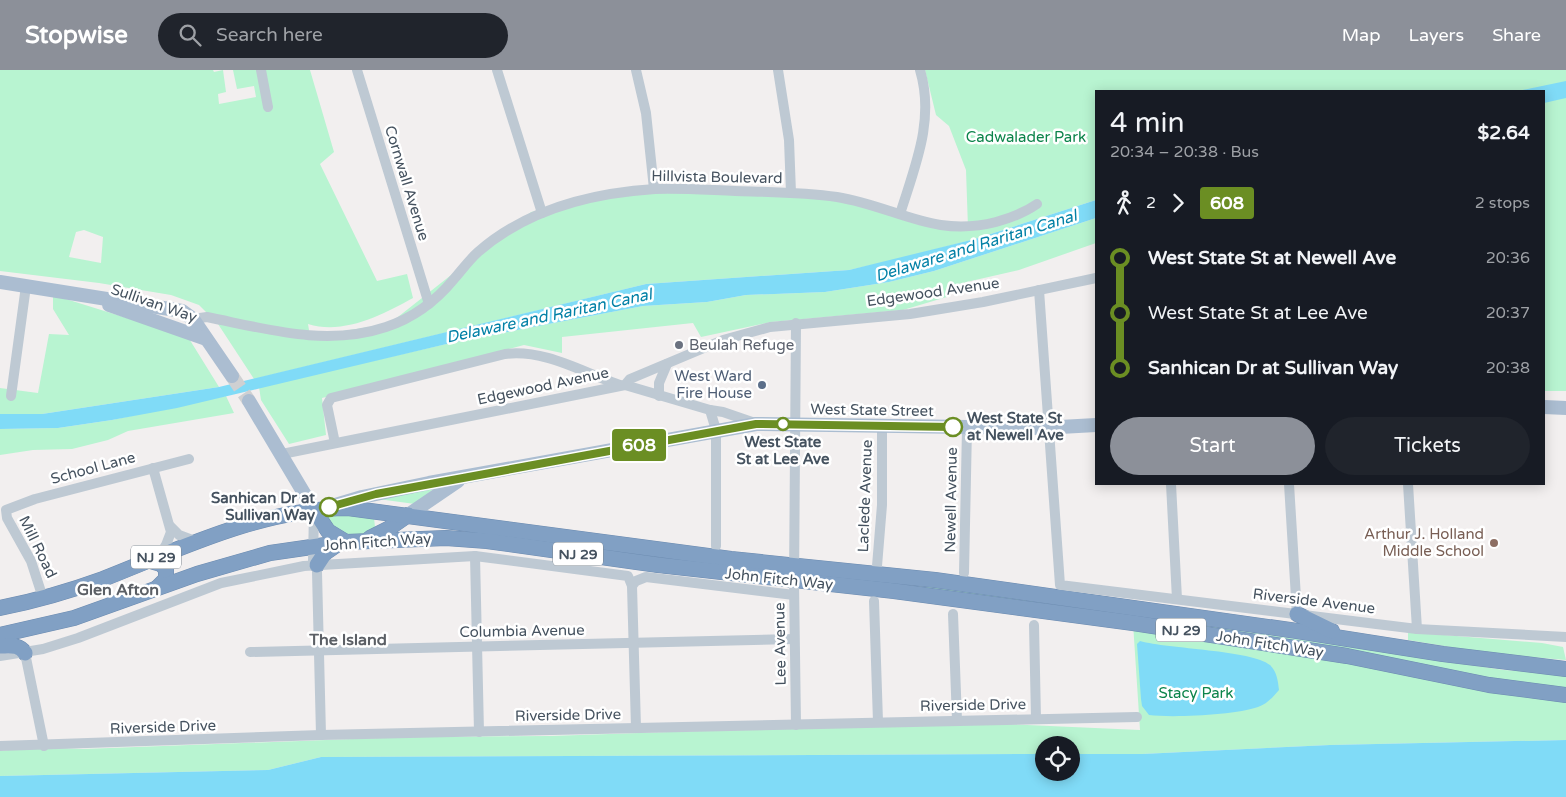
<!DOCTYPE html>
<meta charset="utf-8">
<style>
:root{--surface:#171b24;--page:#20242c;--text:#f1f3f6;--muted:#9ea1a6;--accent:#8c9099}
body{margin:0;font-family:"Varela Round",sans-serif;background:var(--page);color:var(--text);height:100vh;display:flex;flex-direction:column;font-size:19px;white-space:nowrap}
*{box-sizing:border-box;margin:0}
p{font-size:16px;color:var(--muted)}
.icon{flex:none;width:28px;height:28px;fill:none;stroke:currentColor;stroke-width:2;stroke-linecap:round;stroke-linejoin:round}
.map{position:relative;flex:1;overflow:hidden}
.panel{position:absolute;left:1095px;top:20px;width:450px;height:395px;display:flex;flex-direction:column;background:var(--surface);border-radius:0px;box-shadow:0 2px 12px #0003}
.panel>*{flex:none}
.badge{padding:0 10px;border-radius:4px;font-size:18px;line-height:32px}
.fabs{position:absolute;left:1035px;top:666px;display:grid;gap:10px}
.fabs a{display:grid;place-items:center;width:45px;height:45px;border-radius:50%;background:var(--surface);box-shadow:0 2px 12px #0003;font-size:25px}
.map>.badge{position:absolute;translate:-50% -50%;box-shadow:0 0 0 2px #fff}
.legs{display:flex;align-items:center;gap:8px;height:55px;padding:0 15px;font-size:16px}
.legs p{margin-inline-start:auto}
.head{display:flex;align-items:center;justify-content:space-between;height:85px;padding:0 15px}
h1{font-size:28px;font-weight:600;line-height:38px}
.cta{display:flex;gap:10px;margin-top:auto;padding:10px 15px}
.cta a{flex:1;height:58px;border-radius:30px;background:var(--accent);color:#fff;font-size:20px;font-weight:600;line-height:58px;text-align:center}
.cta a+a{background:var(--page);color:var(--text)}
ul{padding:0 15px;list-style:none}
li{display:flex;align-items:center;gap:18px;height:55px;font-size:19px}
li i{display:grid;place-items:center;width:8px;height:100%;margin:0 6px;background:currentColor}
li i::after{content:'';width:12px;height:12px;margin:-6px;border:4px solid;border-radius:50%;background:var(--surface)}
li p{margin-inline-start:auto}
li:first-child i{background:linear-gradient(#0000 50%,currentColor 0)}
li:last-child i{background:linear-gradient(currentColor 50%,#0000 0)}
header{display:flex;align-items:center;gap:30px;box-sizing:border-box;height:70px;padding:0 25px;background:var(--accent);color:#fff}
header strong{font-size:24px}
nav{display:flex;gap:28px;margin-inline-start:auto;font-size:18px}
.search{width:350px;height:45px;background:var(--page);display:flex;align-items:center;gap:12px;box-sizing:border-box;padding:0 18px;border-radius:28px;color:var(--muted);font-size:19px}
.map>svg:first-child{display:block}
.green{fill:#b8f4d1;fill-rule:evenodd}
.water{fill:#80dbf7}
.lines{fill:none;stroke-linecap:round;stroke-linejoin:round}
.major-tunnel{stroke:#cfd0d2;stroke-width:14;stroke-dasharray:14 7;stroke-linecap:butt}
.highway-casing{stroke:#6c8bb0;stroke-width:16}
.minor{stroke:#bec9d3;stroke-width:10}
.major{stroke:#abbdd1;stroke-width:14}
.highway{stroke:#81a0c4;stroke-width:15}
.line-1-casing{stroke:#fff;stroke-width:11}
.line-1{stroke:#6b8e23;stroke-width:8}
.worship-dot{fill:#6b7280;stroke:#fff;stroke-width:2}
.service-dot{fill:#5c6f8a;stroke:#fff;stroke-width:2}
.stop-1-dot{fill:#fff;stroke:#6b8e23;stroke-width:2.5}
.education-dot{fill:#8d6e63;stroke:#fff;stroke-width:2}
.labels{text-anchor:middle;dominant-baseline:central;stroke-width:5;stroke-linejoin:round;paint-order:stroke}
.shield{fill:#fff;stroke:#7d868f;stroke-width:1}
.shield-label{font-size:14px;font-weight:bold;fill:#45525f}
.park-label{font-size:15px;fill:#0c844b;stroke:#fff}
.street-label{font-size:15px;fill:#45525f;stroke:#fff}
.worship-label{font-size:15px;fill:#5b616d;stroke:#fff;text-anchor:start}
.service-label{font-size:15px;fill:#4e5e75;stroke:#fff;text-anchor:end}
.stop-label{font-size:15px;font-weight:bold;fill:#45525f;stroke:#fff;text-anchor:start}
.education-label{font-size:15px;fill:#785e54;stroke:#fff;text-anchor:end}
.water-label{font-size:16px;font-style:italic;fill:#0280a6;stroke:#fff}
.neighbourhood-label{font-size:16px;font-weight:bold;fill:#5b5f65;stroke:#fff}
</style>
<header>
<strong>Stopwise</strong>
<div class="search"><svg class="icon" aria-label="search" viewBox="0 0 24 24"><circle cx="10" cy="10" r="6"/><path d="M15 15l6 6"/></svg>Search here</div>
<nav><a>Map</a><a>Layers</a><a>Share</a></nav>
</header>
<div class="map">
<svg width="1566" height="727" viewBox="0 0 1566 727">
<rect width="100%" height="100%" fill="#f2efef"/>
<g class="green">
<path d="M0 0H213L214 2 223 0 226 22 218 24 219 34 256 27 254 16 237 19 233 0H310L334 82 320 94 377 211 407 204 413 228C382 245 344 265 308 254L310 266 389 254 531 142 647 117 807 123 968 158 966 100 949 56 936 45 925 0H1566V321H1544V21H1096V130L975 169 890 191 849 200 646 214 254 309 218 254 199 235 171 225 99 213 0 201ZM84 160 103 167 101 193 69 187 76 162Z"/>
<path d="M1096 148V173L1019 200 949 216 950 226 903 240 771 252 701 267 693 253 562 267V283L524 275 322 328 326 365 289 374 261 330 259 317 455 272 643 236 707 232 746 225 825 222 889 212 934 201Z"/>
<path d="M53 225 188 267 219 317 42 344H0V318L38 323 49 264 69 265 53 239Z"/>
<path d="M226 326 234 343 128 361 108 370 72 379 33 380 0 385V359L58 358 112 350Z"/>
<path d="M436 417 415 434 378 429Z"/>
<path d="M341 442 374 448 375 457C371 462 367 463 361 464 341 469 334 458 322 444Z"/>
<path d="M912 516 961 519 1504 600 1566 604V618L1542 616Z"/>
<path d="M1133 553 1566 625V670L1330 675 1142 684H1071V675H1044V684L321 687 268 700 0 706V681L35 677 83 679 405 667 550 666 758 659 1005 654 1140 660Z"/>
<path d="M1408 562 1542 573 1563 577 1566 590 1492 584 1408 570Z"/>
</g>
<g class="water">
<path d="M1566 11V28L1544 33V21H1518Z"/>
<path d="M1096 130V148L934 201 889 212 825 222 746 225 707 232 643 236 455 272 177 338 112 350 58 358 0 359V344H42L219 317 646 214 849 200 975 169Z"/>
<path d="M1140 571C1168 579 1252 580 1270 595 1277 602 1278 611 1279 620 1273 627 1267 634 1258 637 1236 645 1172 648 1149 645L1142 636 1141 629 1137 574Z"/>
<path d="M1566 670V727H0V706L268 700 321 687 1044 684V702H1071V684H1142L1330 675Z"/>
</g>
<g class="lines">
<path class="major-tunnel" d="M232 306 249 331"/>
<defs>
<g id="highway">
<path d="M314 440 328 461 346 472"/>
<path d="M370 468 388 459 408 445"/>
<path d="M147 490 161 494 166 499V509L157 518"/>
<path d="M317 495 325 483 338 474"/>
<path d="M0 538C35 531 70 521 103 509 182 478 261 439 348 438L731 489 935 510 1297 561 1443 584 1566 599"/>
<path d="M1297 544 1332 561"/>
<path d="M0 565 74 548 197 504 270 483 346 472 446 468 487 471 658 495 894 521 1133 553 1347 586 1489 615 1566 625"/>
<path d="M0 576C10 576 19 574 25 583"/>
</g>
</defs>
<use href="#highway" class="highway-casing"/>
<g class="minor">
<path d="M261 0 268 37"/>
<path d="M357 0 429 234"/>
<path d="M497 0 542 143"/>
<path d="M636 0 646 43 654 119"/>
<path d="M778 0 789 70 791 123"/>
<path d="M900 144C915 96 935 50 920 0"/>
<path d="M1039 220 1060 515 1417 559 1566 567"/>
<path d="M193 249 207 247C267 259 326 277 386 257 413 248 436 231 454 209 462 200 469 190 478 182 526 140 592 123 655 119 681 118 708 120 735 121 769 122 803 122 837 127 897 137 933 168 996 152 1011 148 1024 143 1037 134"/>
<path d="M625 315 710 340 723 342 755 353"/>
<path d="M11 326 26 216"/>
<path d="M659 326V313L667 294"/>
<path d="M710 340 716 360V476"/>
<path d="M335 373 327 335 331 328 505 284C546 279 583 303 620 315"/>
<path d="M282 384 625 315 630 309 723 270 770 257 910 244 983 232 1096 208"/>
<path d="M153 398 171 462 166 475 159 486"/>
<path d="M1171 414 1177 529"/>
<path d="M1289 414 1297 544"/>
<path d="M1408 414 1417 559"/>
<path d="M314 441 313 491 317 495V502L321 665"/>
<path d="M170 456 179 465 195 471"/>
<path d="M475 486 479 662"/>
<path d="M877 496 882 435V356"/>
<path d="M964 503 967 358"/>
<path d="M632 516 636 511 646 507 794 525"/>
<path d="M43 528 31 491 7 448 6 440 35 429 189 389"/>
<path d="M874 531 878 652"/>
<path d="M953 544 957 650"/>
<path d="M1034 555 1036 649"/>
<path d="M250 582 794 569"/>
<path d="M25 583 44 676"/>
<path d="M0 586 43 579 78 568 221 513 304 496 475 486 628 506 632 516 636 658"/>
<path d="M796 655 794 512 796 253"/>
<path d="M0 676 321 665 1137 647"/>
</g>
<g class="major">
<path d="M0 212 182 241 193 249 232 306"/>
<path d="M109 235 206 269"/>
<path d="M249 331 314 440"/>
<path d="M1544 337 1566 338"/>
<path d="M332 436 362 427 429 413 756 354 1042 358 1096 355"/>
<path d="M408 445 458 411"/>
</g>
<use href="#highway" class="highway"/>
</g>
<g class="lines">
<defs>
<path id="line-1" d="M329 437 376 424 756 354 953 357"/>
</defs>
<use href="#line-1" class="line-1-casing"/>
<use href="#line-1" class="line-1"/>
</g>
<circle class="worship-dot" cx="679" cy="275" r="5"/>
<circle class="service-dot" cx="762" cy="315" r="5"/>
<g class="stop-1-dot">
<circle cx="783" cy="354" r="6"/>
<circle cx="953" cy="357" r="9"/>
<circle cx="329" cy="437" r="9"/>
</g>
<circle class="education-dot" cx="1494" cy="473" r="5"/>
<g class="labels">
<g class="shield">
<rect x="553" y="472.5" width="50" height="23" rx="4"/>
<rect x="131" y="475.5" width="50" height="23" rx="4"/>
<rect x="1156" y="548.5" width="50" height="23" rx="4"/>
</g>
<g class="shield-label">
<text x="578" y="484">NJ 29</text>
<text x="156" y="487">NJ 29</text>
<text x="1181" y="560">NJ 29</text>
</g>
<g class="park-label">
<text x="1026" y="67">Cadwalader Park</text>
<text x="1196" y="623">Stacy Park</text>
</g>
<g class="street-label">
<text transform="translate(717 107) rotate(1)">Hillvista Boulevard</text>
<text transform="translate(407 113) rotate(73)">Cornwall Avenue</text>
<text transform="translate(933 222) rotate(-8)">Edgewood Avenue</text>
<text transform="translate(154 233) rotate(19)">Sullivan Way</text>
<text transform="translate(543 316) rotate(-12)">Edgewood Avenue</text>
<text transform="translate(872 340) rotate(1)">West State Street</text>
<text transform="translate(93 398) rotate(-15)">School Lane</text>
<text transform="translate(865 426) rotate(-88)">Laclede Avenue</text>
<text transform="translate(951 430) rotate(-89)">Newell Avenue</text>
<text transform="translate(377 472) rotate(-4)">John Fitch Way</text>
<text transform="translate(38 477) rotate(64)">Mill Road</text>
<text transform="translate(779 509) rotate(6)">John Fitch Way</text>
<text transform="translate(1314 531) rotate(7)">Riverside Avenue</text>
<text transform="translate(522 561) rotate(-1)">Columbia Avenue</text>
<text transform="translate(780 574) rotate(-91)">Lee Avenue</text>
<text transform="translate(1270 574) rotate(9)">John Fitch Way</text>
<text transform="translate(973 635) rotate(-1)">Riverside Drive</text>
<text transform="translate(568 645) rotate(-1)">Riverside Drive</text>
<text transform="translate(163 657) rotate(-2)">Riverside Drive</text>
</g>
<g class="worship-label">
<text x="689" y="275">Beulah Refuge</text>
</g>
<g class="service-label">
<text x="752" y="306">West Ward<tspan x="752" dy="17">Fire House</tspan></text>
</g>
<g class="stop-label">
<text x="967" y="348">West State St<tspan x="967" dy="17">at Newell Ave</tspan></text>
<text x="783" y="372" text-anchor="middle">West State<tspan x="783" dy="17">St at Lee Ave</tspan></text>
<text x="315" y="428" text-anchor="end">Sanhican Dr at<tspan x="315" dy="17">Sullivan Way</tspan></text>
</g>
<g class="education-label">
<text x="1484" y="464">Arthur J. Holland<tspan x="1484" dy="17">Middle School</tspan></text>
</g>
<g class="water-label">
<text transform="translate(976 176) rotate(-17)">Delaware and Raritan Canal</text>
<text transform="translate(549 246) rotate(-12)">Delaware and Raritan Canal</text>
</g>
<g class="neighbourhood-label">
<text x="118" y="520">Glen Afton</text>
<text x="348" y="570">The Island</text>
</g>
</g>
</svg>
<div class="fabs">
<a><svg class="icon" aria-label="locate" viewBox="0 0 24 24"><circle cx="12" cy="12" r="6"/><path d="M12 2v4M12 18v4M2 12h4M18 12h4"/></svg></a>
</div>
<b class="badge" style="left:639px;top:375px;background:#6b8e23;color:#fff">608</b>
<section class="panel">
<div class="head"><div><h1>4 min</h1><p>20:34 – 20:38 · Bus</p></div><b>$2.64</b></div>
<div class="legs"><svg class="icon" aria-label="walk" viewBox="0 0 24 24"><circle cx="13" cy="4" r="2"/><path d="M13 8l-2 6 4 7M11 14l-3 7M7 12l3-4h3l4 4"/></svg>2<svg class="icon" aria-label="forward" viewBox="0 0 24 24"><path d="M9 5l7 7-7 7"/></svg><b class="badge" style="background:#6b8e23;color:#fff">608</b><p>2 stops</p></div>
<ul>
<li><i style="color:#6b8e23"></i><b>West State St at Newell Ave</b><p>20:36</p></li>
<li><i style="color:#6b8e23"></i><span>West State St at Lee Ave</span><p>20:37</p></li>
<li><i style="color:#6b8e23"></i><b>Sanhican Dr at Sullivan Way</b><p>20:38</p></li>
</ul>
<div class="cta"><a>Start</a><a>Tickets</a></div>
</section>
</div>
